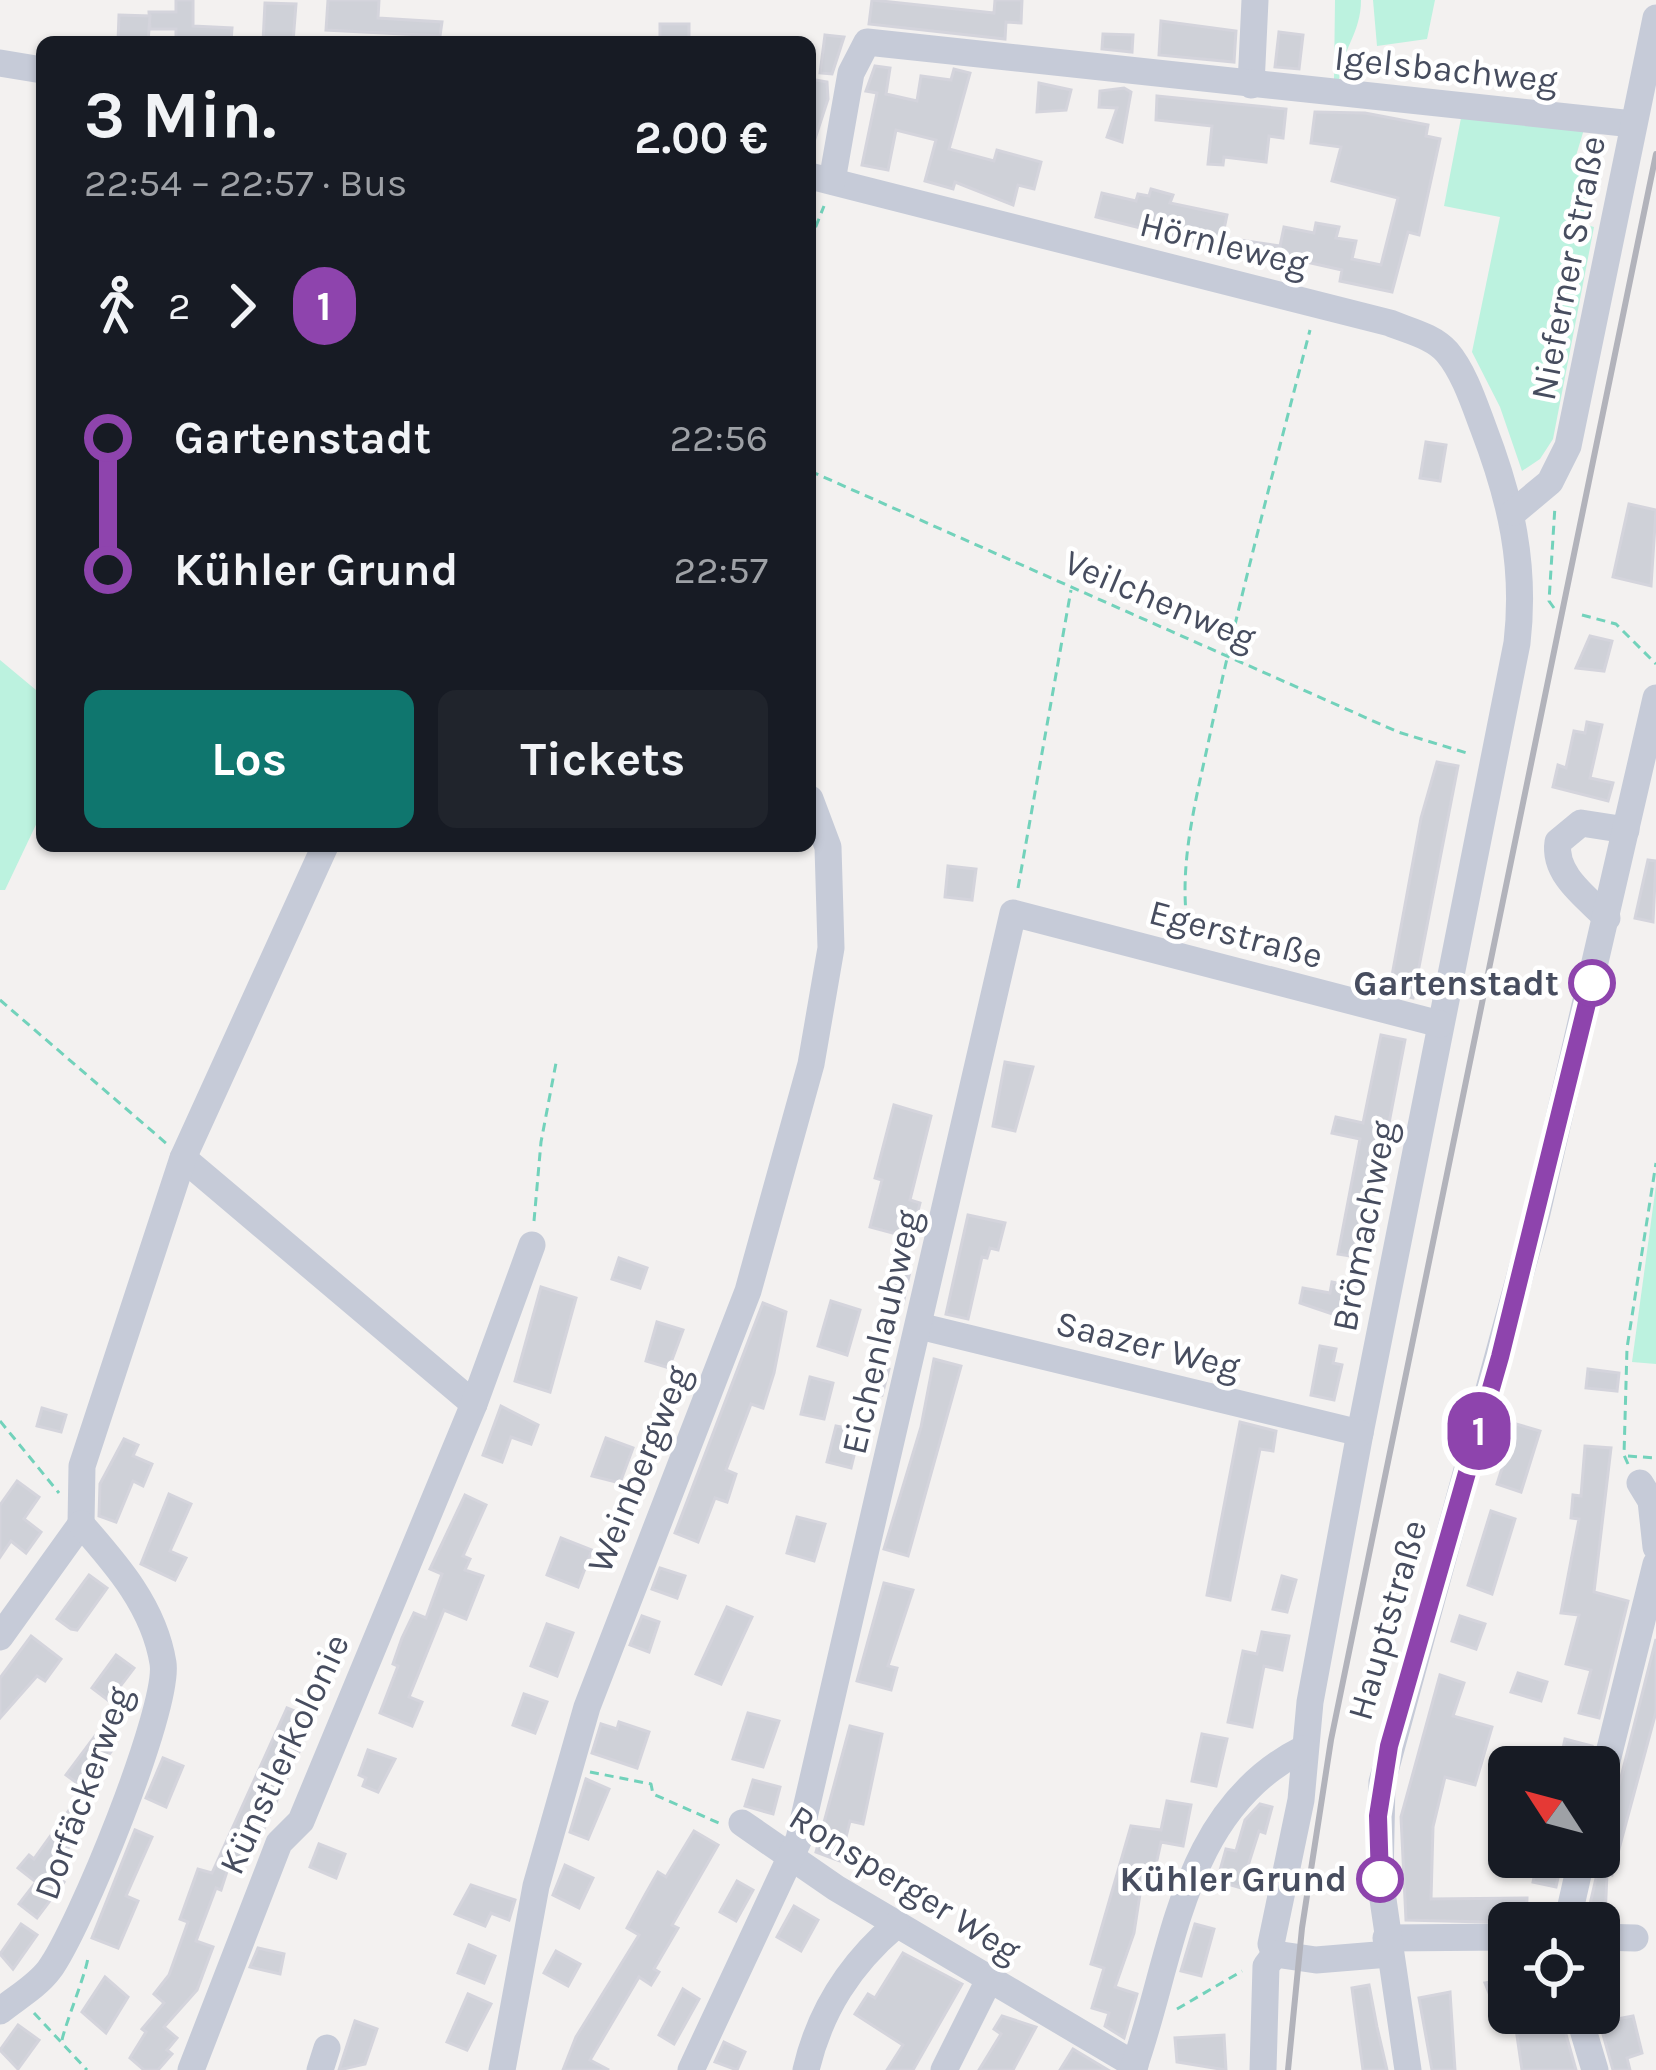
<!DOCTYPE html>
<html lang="de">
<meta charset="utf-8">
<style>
:root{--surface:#171b24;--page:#20242c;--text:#f1f3f6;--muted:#9ea1a6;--accent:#0f766e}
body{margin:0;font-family:Karla,sans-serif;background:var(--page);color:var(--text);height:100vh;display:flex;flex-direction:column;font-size:45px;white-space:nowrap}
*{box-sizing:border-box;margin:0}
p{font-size:39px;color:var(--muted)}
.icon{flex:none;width:66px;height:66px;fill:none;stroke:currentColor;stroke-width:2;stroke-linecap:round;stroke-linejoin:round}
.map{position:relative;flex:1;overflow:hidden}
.drawer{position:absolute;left:36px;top:36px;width:780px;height:816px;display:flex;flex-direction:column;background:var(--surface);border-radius:18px;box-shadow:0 3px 9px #0004}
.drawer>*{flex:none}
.badge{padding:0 24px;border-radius:39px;font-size:42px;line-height:78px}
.needle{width:78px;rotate:306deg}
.buttons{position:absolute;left:1488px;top:1746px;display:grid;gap:24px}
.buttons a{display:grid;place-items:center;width:132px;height:132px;border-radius:18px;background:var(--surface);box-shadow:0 3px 9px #0004;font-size:60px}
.map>.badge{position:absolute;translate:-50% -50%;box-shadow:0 0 0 6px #fff}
.legs{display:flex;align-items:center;gap:18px;height:132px;padding:0 48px;font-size:39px}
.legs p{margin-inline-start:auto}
.summary{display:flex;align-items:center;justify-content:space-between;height:204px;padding:0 48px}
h1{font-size:66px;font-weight:700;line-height:90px}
.primary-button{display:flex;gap:24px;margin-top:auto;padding:24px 48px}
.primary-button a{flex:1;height:138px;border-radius:18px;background:var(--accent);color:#fff;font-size:48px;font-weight:700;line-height:138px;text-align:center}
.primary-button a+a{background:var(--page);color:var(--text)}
ul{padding:0 48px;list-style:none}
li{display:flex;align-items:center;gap:42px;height:132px;font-size:45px}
li i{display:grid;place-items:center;width:18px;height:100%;margin:0 15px;background:currentColor}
li i::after{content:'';width:30px;height:30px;margin:-15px;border:9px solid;border-radius:50%;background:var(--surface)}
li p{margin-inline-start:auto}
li:first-child i{background:linear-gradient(#0000 50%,currentColor 0)}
li:last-child i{background:linear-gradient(currentColor 50%,#0000 0)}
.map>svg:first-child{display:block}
.green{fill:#bcf2df}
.building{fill:#cfd1d8;stroke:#d4d4dc;stroke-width:3}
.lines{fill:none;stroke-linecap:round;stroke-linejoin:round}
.path{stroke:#72d2bb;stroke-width:3;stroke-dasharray:9 6;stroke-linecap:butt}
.minor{stroke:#c6cbd8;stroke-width:27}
.rail{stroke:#b2b3bb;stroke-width:6}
.line-1-casing{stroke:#fff;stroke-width:27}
.line-1{stroke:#8e44ad;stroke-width:18}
.stop-1-dot{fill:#fff;stroke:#8e44ad;stroke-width:6}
.labels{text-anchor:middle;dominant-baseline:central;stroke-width:9;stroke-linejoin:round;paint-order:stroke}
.street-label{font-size:36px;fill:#474d5f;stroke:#fff}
.stop-label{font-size:36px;font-weight:bold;fill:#474d5f;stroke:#fff;text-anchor:end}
</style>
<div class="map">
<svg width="1656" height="2070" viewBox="0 0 1656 2070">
<rect width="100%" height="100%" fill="#f3f1f0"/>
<g class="green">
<path d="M1335 0H1361C1361 33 1342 49 1339 80L1334 79Z"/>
<path d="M1373 0H1435L1427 39 1377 46Z"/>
<path d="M1461 118 1585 126 1575 159 1599 165 1584 224 1594 227 1553 439 1540 459 1522 471 1500 407 1472 352 1500 217 1444 206Z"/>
<path d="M0 660 42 695V812L5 890H0Z"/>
<path d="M1656 1185V1364L1632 1362Z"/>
</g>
<g class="building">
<path d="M176 0H193V26L232 28 231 42H176V29H150L149 12H176Z"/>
<path d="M328 0H379L378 18 442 22 440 36 326 30Z"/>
<path d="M872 0 994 13 995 0H1022L1021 23 1006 22 1005 39 869 24Z"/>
<path d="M265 3 296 4 293 42H263Z"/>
<path d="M119 15 150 16 148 42H118Z"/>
<path d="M1161 21 1236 31 1234 62 1159 55Z"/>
<rect x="660" y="24" width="29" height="18"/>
<path d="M1279 32 1303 35 1299 69 1275 67Z"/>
<path d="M1103 34 1133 35 1132 52 1102 49Z"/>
<path d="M825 35 844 37 832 74 820 73Z"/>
<path d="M875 66 890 68 886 94 917 101 921 76 951 80 954 69 970 73 949 149 994 161 997 150 1041 162 1034 189 1018 185 1013 205 955 182 953 189 925 181 936 140 896 130 888 170 862 165 877 93 866 91Z"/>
<path d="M810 79 827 82 828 99 810 154Z"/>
<path d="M1039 83 1071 90 1066 110 1037 112Z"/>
<path d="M1124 88 1131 92 1122 142 1107 137 1117 108 1099 107 1100 91Z"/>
<path d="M1157 96 1286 109 1283 138 1269 136 1266 162 1224 157 1223 165 1208 164 1212 126 1156 120Z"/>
<path d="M1315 112 1365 113 1428 125 1426 136 1440 139 1419 235 1408 232 1392 292 1340 281 1342 270 1302 261 1300 269 1228 254 1232 239 1280 246 1284 227 1314 233 1316 223 1339 227 1336 238 1356 241 1352 259 1381 265 1398 198 1332 181 1341 147 1311 143Z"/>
<path d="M1151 189 1173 195 1170 203 1227 215 1220 248 1096 217 1102 193 1136 201 1138 194 1149 196Z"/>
<path d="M1426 442 1446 445 1440 481 1420 478Z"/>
<path d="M1629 504 1656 510 1651 586 1613 577Z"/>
<path d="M1590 636 1612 641 1604 671 1576 668Z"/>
<path d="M1587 722 1602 725 1590 778 1613 783 1608 801 1553 787 1558 765 1566 768 1574 731 1585 733Z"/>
<path d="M1437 762 1458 766 1413 998 1389 992 1421 818Z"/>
<path d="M1648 860 1656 861 1653 922 1635 918Z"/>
<path d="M948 866 976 869 972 900 945 897Z"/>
<path d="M1381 1035 1405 1040 1363 1258 1338 1254 1360 1139 1332 1133 1336 1117 1363 1123Z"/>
<path d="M1005 1062 1033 1067 1015 1131 993 1126Z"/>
<path d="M894 1105 931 1116 910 1200 920 1203 911 1238 870 1227 882 1180 875 1178Z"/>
<path d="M968 1215 1005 1223 998 1250 990 1248 987 1258 982 1257 968 1319 946 1314Z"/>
<path d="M619 1258 647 1268 640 1288 612 1279Z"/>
<path d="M892 1267 910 1271 903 1304 885 1300Z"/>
<path d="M1332 1282 1356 1287 1350 1320 1300 1303 1303 1288 1330 1293Z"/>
<path d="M541 1287 576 1298 550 1392 515 1381Z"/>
<path d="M831 1301 860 1310 847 1355 818 1346Z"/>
<path d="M763 1303 786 1312 774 1373 763 1408 751 1404 726 1470 736 1474 727 1502 715 1498 698 1542 675 1533Z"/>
<path d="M657 1322 683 1330 669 1368 646 1361Z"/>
<path d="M1320 1346 1336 1349 1333 1363 1342 1365 1334 1400 1311 1395Z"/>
<path d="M934 1359 961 1366 908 1556 884 1549 921 1427Z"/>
<path d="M873 1364 889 1369 882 1395 866 1390Z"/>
<path d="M1588 1369 1619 1373 1617 1391 1586 1388Z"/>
<path d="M810 1377 833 1383 824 1419 801 1414Z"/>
<path d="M501 1406 538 1425 531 1444 511 1437 502 1462 483 1455Z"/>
<path d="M42 1408 66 1415 61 1432 37 1426Z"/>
<path d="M1240 1422 1276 1431 1273 1451 1260 1449 1230 1600 1207 1595Z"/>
<path d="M1516 1424 1540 1431 1521 1492 1497 1484Z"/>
<path d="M836 1426 860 1431 851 1468 827 1462Z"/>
<path d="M606 1438 633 1448 620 1483 592 1476Z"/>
<path d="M124 1439 138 1445 133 1456 152 1464 143 1486 133 1481 116 1522 99 1516 100 1484Z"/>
<path d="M1585 1446 1611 1448 1594 1592 1628 1601 1599 1718 1579 1713 1591 1670 1566 1664 1579 1615 1561 1613 1579 1519 1571 1518 1573 1495 1581 1496Z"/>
<path d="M17 1481 39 1497 24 1519 41 1532 26 1553 11 1541 0 1557V1505Z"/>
<path d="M169 1494 191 1504 170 1551 186 1558 175 1580 141 1564Z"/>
<path d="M465 1495 486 1505 463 1556 470 1559 465 1570 483 1576 466 1619 444 1610 409 1697 422 1702 412 1726 380 1713 398 1666 393 1664 402 1638 414 1613 426 1618 442 1574 430 1569Z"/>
<path d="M1491 1511 1515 1519 1492 1594 1468 1585Z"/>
<path d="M797 1517 825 1524 814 1561 787 1553Z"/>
<path d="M561 1538 592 1550 578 1587 547 1575Z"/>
<path d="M660 1568 685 1576 677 1598 652 1589Z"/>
<path d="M89 1575 107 1588 77 1630 71 1629 57 1619Z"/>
<path d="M1282 1576 1296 1580 1287 1612 1273 1609Z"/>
<path d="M884 1583 913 1590 888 1666 897 1668 891 1690 857 1681Z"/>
<path d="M727 1607 752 1617 721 1684 696 1674Z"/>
<path d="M642 1616 659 1622 649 1652 630 1645Z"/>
<path d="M1460 1616 1485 1624 1476 1649 1452 1641Z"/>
<path d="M547 1624 573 1633 557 1676 531 1666Z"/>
<path d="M1262 1632 1289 1636 1282 1670 1264 1666 1252 1727 1228 1722 1243 1651 1257 1654Z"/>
<path d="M31 1636 61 1659 45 1681 37 1676 0 1718V1678Z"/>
<path d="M1656 1639V1712L1612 1875 1607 1874 1605 1918 1587 1917 1600 1861 1599 1828 1604 1810 1616 1797Z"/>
<path d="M116 1655 134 1668 109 1701 92 1688Z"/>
<path d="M1518 1673 1547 1682 1541 1701 1511 1692Z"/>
<path d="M1440 1675 1464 1683 1453 1716 1492 1727 1475 1785 1445 1777 1433 1827 1431 1899 1527 1898 1526 1923 1406 1920 1401 1817Z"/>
<path d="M524 1694 547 1702 535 1733 513 1725Z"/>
<path d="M287 1708 312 1718 300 1750 261 1835 256 1833 243 1864 231 1859 221 1890 216 1888 196 1941 213 1947 197 1990 164 2027 177 2038 167 2050 172 2054 158 2070H144L130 2058 146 2032 142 2029 164 2003 154 1994 169 1975 188 1922 180 1919 198 1869 212 1873Z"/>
<path d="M748 1713 779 1721 763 1767 733 1759Z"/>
<path d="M619 1722 649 1732 637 1768 592 1753 601 1724 617 1729Z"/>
<path d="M850 1726 882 1734 863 1824 850 1821 840 1861 816 1852Z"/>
<path d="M1202 1734 1227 1739 1216 1786 1192 1781Z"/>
<path d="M95 1736 113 1749 84 1788 66 1775Z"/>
<path d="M1565 1739 1592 1746 1587 1767H1559Z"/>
<path d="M368 1750 395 1759 378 1792 363 1786 366 1778 359 1775Z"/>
<path d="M163 1758 183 1766 166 1807 146 1798Z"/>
<path d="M586 1779 609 1789 588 1839 570 1832Z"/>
<path d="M753 1780 780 1787 773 1814 745 1806Z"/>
<path d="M1167 1801 1191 1805 1183 1846 1161 1842 1152 1883 1142 1881 1134 1933 1115 1987 1137 1994 1124 2038 1105 2026 1109 2013 1092 2008 1104 1968 1091 1964 1131 1826 1161 1830Z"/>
<path d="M1260 1804 1272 1807 1265 1833 1259 1831 1241 1888 1217 1881 1226 1849 1236 1851 1245 1820Z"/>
<path d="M70 1809 87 1822 51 1872 64 1882 37 1918 19 1904 36 1882 18 1868 29 1855 34 1859Z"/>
<path d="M135 1830 152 1837 126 1896 138 1901 118 1948 92 1938Z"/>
<path d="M694 1831 718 1845 672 1925 678 1928 654 1969 659 1972 651 1985 639 1977 590 2060 609 2070H563L576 2037 639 1935 627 1928 645 1895 658 1872 666 1877Z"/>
<path d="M319 1844 345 1854 336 1878 310 1867Z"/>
<path d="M1538 1859 1561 1864 1556 1887 1533 1882Z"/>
<path d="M565 1865 593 1878 579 1908 553 1895Z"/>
<path d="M737 1881 753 1890 736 1921 720 1912Z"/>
<path d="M471 1885 515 1900 509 1920 491 1913 485 1926 455 1914Z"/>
<path d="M794 1906 818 1920 801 1951 777 1937Z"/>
<path d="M21 1924 37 1935 13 1969 0 1954Z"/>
<path d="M1195 1924 1214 1929 1201 1976 1181 1971Z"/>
<path d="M469 1945 495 1956 484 1983 458 1973Z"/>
<path d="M258 1948 284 1954 280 1974 250 1967Z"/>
<path d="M556 1951 580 1964 568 1986 544 1973Z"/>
<path d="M903 1953 962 1984 913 2070H887L903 2045 855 2014 868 1994 875 1998Z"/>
<path d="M1599 1964H1613L1617 2019 1633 2016 1642 2053 1627 2058 1630 2070H1613L1597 2013Z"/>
<path d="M105 1977 128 1997 106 2033 82 2012Z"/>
<path d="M1509 1979V2004L1495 2008 1485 1983Z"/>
<path d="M1369 1985 1377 2027 1387 2070H1363L1352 1988Z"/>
<path d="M683 1989 699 1999 674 2044 659 2035Z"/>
<path d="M1450 1992 1455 2070H1432L1419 1998Z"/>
<path d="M468 1994 491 2004 467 2050 447 2042Z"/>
<path d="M1543 2013H1560L1576 2070H1522L1515 2022Z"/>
<path d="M1002 2016 1036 2027 1013 2070H979L1001 2034 994 2029Z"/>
<path d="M355 2021 377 2029 365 2064 339 2070Z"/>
<path d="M18 2025 39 2040 18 2069 0 2050Z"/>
<path d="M1224 2035 1226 2070 1177 2062 1175 2038Z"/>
<path d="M724 2042 745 2052 737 2070 715 2062Z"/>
<path d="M1073 2049 1108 2070H1060Z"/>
</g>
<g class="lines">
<g class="path">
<path d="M810 241 824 206"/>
<path d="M810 471 1398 732 1470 754"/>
<path d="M1554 608 1549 601 1555 506"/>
<path d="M1582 615 1616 624 1656 664"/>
<path d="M1018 888 1071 590"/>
<path d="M1189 935C1176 865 1198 794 1212 725 1241 592 1276 461 1310 330"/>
<path d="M0 1000 167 1144"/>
<path d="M534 1221 541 1142 556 1063"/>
<path d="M0 1421 59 1493"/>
<path d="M1628 1456 1656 1458"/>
<path d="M1628 1464 1624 1455 1627 1348 1656 1163"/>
<path d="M590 1772 651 1784 653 1794 721 1824"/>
<path d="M1177 2009 1242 1971"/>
<path d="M34 2013 87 2070"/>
<path d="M62 2040C66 2021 90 1964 88 1954"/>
</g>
<g class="minor">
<path d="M0 63 42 70"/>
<path d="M1251 85 1255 0"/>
<path d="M810 176 1390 323C1409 331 1433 336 1447 352 1464 372 1474 403 1483 427 1511 500 1526 565 1517 643L1360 1433 1310 1702 1301 1800 1271 1944 1275 1954 1316 1960 1389 1954"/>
<path d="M832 181 851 73 867 42 1633 124"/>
<path d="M1514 512 1550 482 1568 446 1656 18"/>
<path d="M1607 918C1586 897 1553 874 1558 842L1581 823 1626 830"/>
<path d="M183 1158 474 1404"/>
<path d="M919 1326 1360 1433"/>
<path d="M1640 1483 1651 1501 1656 1547"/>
<path d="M81 1524 82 1466 183 1158 325 846"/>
<path d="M0 1637 81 1524"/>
<path d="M1599 1793 1656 1564"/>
<path d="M742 1823 836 1888 1135 2065"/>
<path d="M1567 1923 1582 1857"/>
<path d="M1599 1937 1635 1938"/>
<path d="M1386 1938 1509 1937"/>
<path d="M0 2011C16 1998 37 1986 49 1970 79 1930 170 1708 163 1663 154 1607 117 1565 81 1524"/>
<path d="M1578 2013 1595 2070"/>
<path d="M191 2070 279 1843 301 1821 474 1404 532 1245"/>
<path d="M320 2070 327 2048"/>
<path d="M502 2070 536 1886 587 1707 748 1291 811 1064 831 948 828 847 810 799"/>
<path d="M691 2070 799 1839 1013 913 1440 1024"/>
<path d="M806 2070C820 2010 850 1964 896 1925"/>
<path d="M944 2070 989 1980"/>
<path d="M1133 2070C1174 1955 1180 1811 1303 1749"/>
<path d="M1263 2070 1266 1966 1275 1954"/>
<path d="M1408 2070 1380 1879 1382 1782 1537 1213 1656 698"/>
</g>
<path class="rail" d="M1288 2070 1302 1928 1331 1740 1656 154"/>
</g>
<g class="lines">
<defs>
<path id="line-1" d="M1380 1879 1378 1816 1389 1746 1500 1357 1592 983"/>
</defs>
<use href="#line-1" class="line-1-casing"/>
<use href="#line-1" class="line-1"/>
</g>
<g class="stop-1-dot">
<circle cx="1592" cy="983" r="21"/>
<circle cx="1380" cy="1879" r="21"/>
</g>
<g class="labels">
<g class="street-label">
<text transform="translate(1446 69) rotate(6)">Igelsbachweg</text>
<text transform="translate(1224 244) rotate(14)">Hörnleweg</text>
<text transform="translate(1568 268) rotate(-79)">Nieferner Straße</text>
<text transform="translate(1160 600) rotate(23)">Veilchenweg</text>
<text transform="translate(1236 934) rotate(15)">Egerstraße</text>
<text transform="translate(1364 1226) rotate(-79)">Brömachweg</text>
<text transform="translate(881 1332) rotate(-77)">Eichenlaubweg</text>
<text transform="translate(1148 1345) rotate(14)">Saazer Weg</text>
<text transform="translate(639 1469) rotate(-68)">Weinbergweg</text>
<text transform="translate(1387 1620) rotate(-74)">Hauptstraße</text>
<text transform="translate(284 1754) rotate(-65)">Künstlerkolonie</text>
<text transform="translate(83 1793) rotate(-70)">Dorfäckerweg</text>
<text transform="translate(905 1884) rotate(32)">Ronsperger Weg</text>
</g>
<g class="stop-label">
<text x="1559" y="983">Gartenstadt</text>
<text x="1347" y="1879">Kühler Grund</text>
</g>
</g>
</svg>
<div class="buttons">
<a><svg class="needle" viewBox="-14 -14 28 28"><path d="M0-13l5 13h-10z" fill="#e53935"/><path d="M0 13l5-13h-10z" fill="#9ea1a6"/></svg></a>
<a><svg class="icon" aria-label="locate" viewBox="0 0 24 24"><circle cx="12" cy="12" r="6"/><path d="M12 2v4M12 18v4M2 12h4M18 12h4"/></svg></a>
</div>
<b class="badge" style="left:1479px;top:1431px;background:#8e44ad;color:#fff">1</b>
<section class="drawer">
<div class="summary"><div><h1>3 Min.</h1><p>22:54 – 22:57 · Bus</p></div><b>2.00 €</b></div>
<div class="legs"><svg class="icon" aria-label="walk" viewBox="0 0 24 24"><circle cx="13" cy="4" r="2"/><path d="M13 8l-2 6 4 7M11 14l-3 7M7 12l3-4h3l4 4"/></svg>2<svg class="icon" aria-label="forward" viewBox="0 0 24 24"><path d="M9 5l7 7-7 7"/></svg><b class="badge" style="background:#8e44ad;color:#fff">1</b></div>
<ul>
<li><i style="color:#8e44ad"></i><b>Gartenstadt</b><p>22:56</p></li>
<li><i style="color:#8e44ad"></i><b>Kühler Grund</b><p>22:57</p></li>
</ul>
<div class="primary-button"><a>Los</a><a>Tickets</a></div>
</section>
</div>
